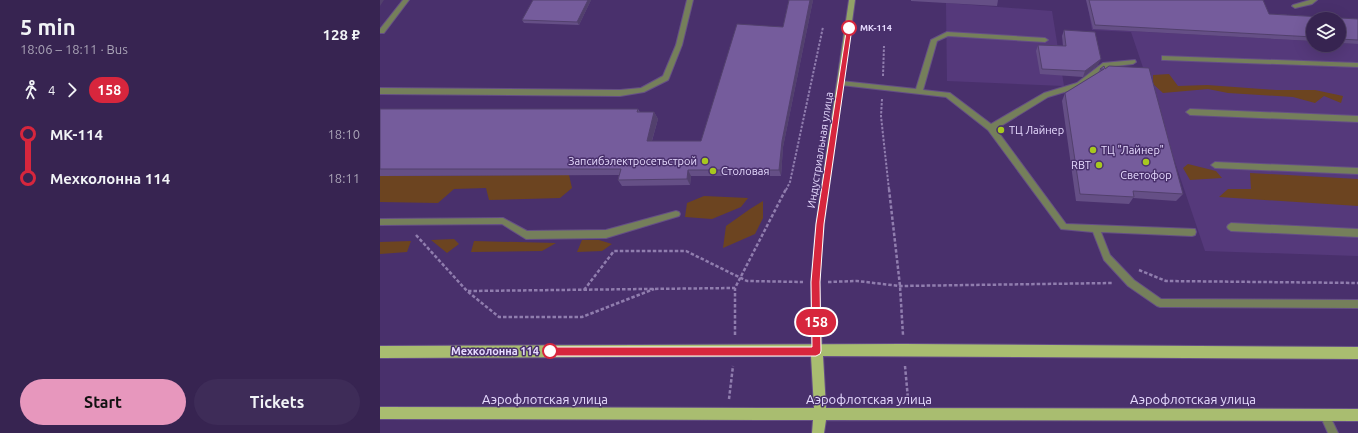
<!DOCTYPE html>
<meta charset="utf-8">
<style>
:root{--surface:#372451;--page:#3e2c58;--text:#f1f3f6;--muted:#aaa4b7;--line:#514168;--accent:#e797bd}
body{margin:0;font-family:Ubuntu,sans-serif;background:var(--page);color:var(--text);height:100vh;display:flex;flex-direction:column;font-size:15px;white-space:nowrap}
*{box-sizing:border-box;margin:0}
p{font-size:13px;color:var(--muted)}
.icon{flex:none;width:22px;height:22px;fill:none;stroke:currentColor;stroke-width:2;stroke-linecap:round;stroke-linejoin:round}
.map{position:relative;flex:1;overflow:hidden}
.drawer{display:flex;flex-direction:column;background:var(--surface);width:380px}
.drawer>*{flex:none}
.badge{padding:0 8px;border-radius:13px;font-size:14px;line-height:26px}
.buttons{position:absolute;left:926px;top:12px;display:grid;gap:8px}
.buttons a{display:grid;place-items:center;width:40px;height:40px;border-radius:50%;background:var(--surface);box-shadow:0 4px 16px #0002,0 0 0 1px var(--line);font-size:20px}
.map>.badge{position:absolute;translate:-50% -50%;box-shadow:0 0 0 2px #fff}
.legs{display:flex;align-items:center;gap:6px;height:44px;padding:0 20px;font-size:13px}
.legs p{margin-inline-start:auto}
.head{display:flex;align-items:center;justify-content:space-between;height:68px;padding:0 20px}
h1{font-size:22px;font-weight:700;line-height:30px}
.cta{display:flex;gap:8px;margin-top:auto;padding:8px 20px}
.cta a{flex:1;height:46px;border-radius:24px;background:var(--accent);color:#111;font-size:16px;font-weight:700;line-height:46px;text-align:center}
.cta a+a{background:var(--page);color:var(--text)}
ul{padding:0 20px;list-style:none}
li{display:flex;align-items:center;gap:14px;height:44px;font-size:15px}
li i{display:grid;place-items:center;width:6px;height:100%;margin:0 5px;background:currentColor}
li i::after{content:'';width:10px;height:10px;margin:-5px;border:3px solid;border-radius:50%;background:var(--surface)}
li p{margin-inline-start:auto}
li:first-child i{background:linear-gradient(#0000 50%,currentColor 0)}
li:last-child i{background:linear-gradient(currentColor 50%,#0000 0)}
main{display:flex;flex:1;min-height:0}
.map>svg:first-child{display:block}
.built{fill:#55397b}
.green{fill:#6c4420}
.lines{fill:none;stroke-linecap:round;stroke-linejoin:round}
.lane-casing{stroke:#654f86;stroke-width:2}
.street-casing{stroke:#654f86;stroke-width:2}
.secondary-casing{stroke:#654f86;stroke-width:2}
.primary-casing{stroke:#654f86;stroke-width:2}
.path-far1{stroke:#907dae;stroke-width:2;stroke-dasharray:2.5 1.5;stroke-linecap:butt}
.path{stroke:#907dae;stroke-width:2.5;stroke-dasharray:3.5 2;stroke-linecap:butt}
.lane{fill:#757f5b;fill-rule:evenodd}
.street{fill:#757f5b;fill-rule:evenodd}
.secondary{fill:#92a267;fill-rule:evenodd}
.primary{fill:#a9bd70;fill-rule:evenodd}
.wall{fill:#654f86}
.shaded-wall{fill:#52406d}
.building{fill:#755c9c;stroke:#52406d}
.line-1{fill:#d7263d;stroke:#fff}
.stop-1-dot{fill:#fff;stroke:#d7263d;stroke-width:2}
.poi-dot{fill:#a7c81f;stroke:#49306c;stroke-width:1.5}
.labels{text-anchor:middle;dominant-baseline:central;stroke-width:3;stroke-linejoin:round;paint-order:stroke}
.far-stop-label{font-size:9px;font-weight:bold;fill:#e7dbff;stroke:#49306c;text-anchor:start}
.poi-label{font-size:11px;fill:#e7dbff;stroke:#49306c;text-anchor:start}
.street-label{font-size:11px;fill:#e7dbff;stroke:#49306c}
.stop-label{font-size:11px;font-weight:bold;fill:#e7dbff;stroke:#49306c;text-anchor:end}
.near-street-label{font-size:13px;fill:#e7dbff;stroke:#49306c}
</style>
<main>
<section class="drawer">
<div class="head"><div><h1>5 min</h1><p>18:06 – 18:11 · Bus</p></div><b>128 ₽</b></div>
<div class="legs"><svg class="icon" aria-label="walk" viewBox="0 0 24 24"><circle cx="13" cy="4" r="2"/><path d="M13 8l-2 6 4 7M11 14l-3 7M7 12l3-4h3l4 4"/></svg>4<svg class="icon" aria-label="forward" viewBox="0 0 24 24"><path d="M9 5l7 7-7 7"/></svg><b class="badge" style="background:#d7263d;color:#fff">158</b></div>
<ul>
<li><i style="color:#d7263d"></i><b>МК-114</b><p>18:10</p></li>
<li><i style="color:#d7263d"></i><b>Мехколонна 114</b><p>18:11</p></li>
</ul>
<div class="cta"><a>Start</a><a>Tickets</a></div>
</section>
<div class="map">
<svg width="978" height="433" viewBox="0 0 978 433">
<rect width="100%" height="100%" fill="#49306c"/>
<g class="built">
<path d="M566 3 672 11 684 86 567 81Z"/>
<path d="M708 8 933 20 713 29 933 41V45H959V43L978 44V256L825 251 751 32 712 30Z"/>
</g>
<g class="green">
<path d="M789 74 798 86 827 85 896 90H935L963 96 961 103 944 96 935 103 913 97 848 93 828 89 783 93 773 84V75Z"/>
<path d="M808 164 836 171 842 178 810 180 803 168Z"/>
<path d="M870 173 978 179V206L839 197 848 189H871Z"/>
<path d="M189 175 192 188 180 198 109 200 106 188 74 189 58 203 0 202V176Z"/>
<path d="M324 196 368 198 361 207 332 219 305 217 307 203Z"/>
<path d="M383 201V218L375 234 343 248 346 226 370 209Z"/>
<path d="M74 239 79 244 67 253 51 240Z"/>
<path d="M202 240H219L232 244 222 251 197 252Z"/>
<path d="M31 241 27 252 0 254V242Z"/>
<path d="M94 241 176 243 162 251 91 252Z"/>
</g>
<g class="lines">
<defs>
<g id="lane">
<path d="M23 0H29L4 33H0V29Z"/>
<path d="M307 0H313L302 45 289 78 288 80 264 92 240 96 0 94V88L240 90 261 88 283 76 296 45Z"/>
<path d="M930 0H937L932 4 915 8 912 6 913 5Z"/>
<path d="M567 32 665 38 668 40 665 42 568 36 557 41 543 90 570 93 611 124 664 93 697 83 723 63 755 60 756 62 753 64 727 67 701 87 668 97 616 129 686 224 815 229 816 232 815 235 812 236 721 232 730 255 754 280 781 299 978 300V308L780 307 777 306 748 286 724 260 713 232 681 229 608 130 566 97 461 85 458 83 461 81 536 89 551 40Z"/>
<path d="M782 56 978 63V67L784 60H782Z"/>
<path d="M810 109 978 116V122L810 115 806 112Z"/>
<path d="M835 162 978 168V174L835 168 831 165Z"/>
<path d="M296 211 299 212 300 214 299 216 226 238 146 239 122 224 0 225V219L123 218 147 231 226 230Z"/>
<path d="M851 223 978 229V237L851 231 848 229 847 227 848 225Z"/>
</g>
<path id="street" d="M945 410 948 412 958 433H948L940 415 942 412Z"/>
<path id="secondary" d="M469 0H475L444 224 439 282 442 351 440 354 437 356 434 354 432 351 431 282 436 224Z"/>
<path id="primary" d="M524 344 978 347V359L443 356 446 408 978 409V421L446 420 444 433H432L433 420 0 419V407L434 408 431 356 0 358V346Z"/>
</defs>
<use href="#lane" class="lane-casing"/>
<use href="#street" class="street-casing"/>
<use href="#secondary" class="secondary-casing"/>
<use href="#primary" class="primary-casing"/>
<g class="path-far1">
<path d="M503 76 504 46"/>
<path d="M502 99 501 116 509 190"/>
<path d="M406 190 410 182 443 27"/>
</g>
<g class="path">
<path d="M509 189 520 286 523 335"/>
<path d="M36 235 87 291 119 317H202L274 289"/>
<path d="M759 270 786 281 978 283"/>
<path d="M448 282 477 281 520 286 732 283"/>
<path d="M204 290 234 251H306L367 281 423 282"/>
<path d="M88 291 355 288"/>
<path d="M355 335V288L406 189"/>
<path d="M525 366 528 399"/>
<path d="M349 399 353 366"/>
</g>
<use href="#lane" class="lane"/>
<use href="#street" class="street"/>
<use href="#secondary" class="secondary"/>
<use href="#primary" class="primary"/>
</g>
<g class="wall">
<path d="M211 0 199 25 144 23 142 20Z"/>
<path d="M409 0H433L403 147 401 176H311L310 185 242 186 238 180 239 175 0 176V109H258L260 112H274L278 119 272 141H321L403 27Z"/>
<path d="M531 0H618L617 6 531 1Z"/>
<path d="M706 0H883L889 14 978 19V44L959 43V19H933V41L713 29Z"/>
<path d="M684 30 718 65 703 77 660 74 656 51 658 45 683 46 682 36Z"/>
<path d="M720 69H725L803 194 796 201 753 198 749 204 696 201 682 101 685 93 718 73Z"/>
</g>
<g class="shaded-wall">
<path d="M0 0H4L0 6Z"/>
<path d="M208 0H211L199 25 197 22Z"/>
<path d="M430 0H433L403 147 401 176 399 170 402 141Z"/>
<path d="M721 59 718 65 703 77 705 71Z"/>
<path d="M274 112 278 119 270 147 267 141Z"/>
<path d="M308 170 311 176 310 185 307 179Z"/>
</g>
<g class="building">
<path d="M153 0H208L197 22 142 20Z"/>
<path d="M409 0H430L402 141 399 170H308L307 179 238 180 241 169H0V109H258L257 112H274L267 141H321L357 24 403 27Z"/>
<path d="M709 0H883L889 14 978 19V40L959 39V19H933V37L715 25Z"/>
<path d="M684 30 715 32 721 59 705 71 662 69 658 45 686 46Z"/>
<path d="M724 66 725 69 729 66 769 68 803 194 753 191 754 197 700 194 685 93 724 69H720Z"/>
</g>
<path class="line-1" d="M467 26 472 28 444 224 440 282 441 351 440 354 436 356H170L167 355 165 351 167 348 170 347H432L431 282 436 224Z"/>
<g class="stop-1-dot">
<circle cx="469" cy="28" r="7"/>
<circle cx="170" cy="351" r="7"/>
</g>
<g class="poi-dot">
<circle cx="621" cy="130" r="4"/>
<circle cx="713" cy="150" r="4"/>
<circle cx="325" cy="161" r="4"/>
<circle cx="766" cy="162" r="4"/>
<circle cx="719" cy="165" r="4"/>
<circle cx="333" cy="171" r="4"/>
</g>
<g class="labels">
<g class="far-stop-label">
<text x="480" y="28">МК-114</text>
</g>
<g class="poi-label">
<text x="629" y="130">ТЦ Лайнер</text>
<text x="721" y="150">ТЦ "Лайнер"</text>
<text x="317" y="161" text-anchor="end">Запсибэлектросетьстрой</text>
<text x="711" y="165" text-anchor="end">RBT</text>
<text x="341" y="171">Столовая</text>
<text x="766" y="175" text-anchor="middle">Светофор</text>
</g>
<g class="street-label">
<text transform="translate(440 150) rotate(-81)">Индустриальная улица</text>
</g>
<g class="stop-label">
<text x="159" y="351">Мехколонна 114</text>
</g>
<g class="near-street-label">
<text x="165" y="399">Аэрофлотская улица</text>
<text x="489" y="399">Аэрофлотская улица</text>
<text x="813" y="399">Аэрофлотская улица</text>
</g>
</g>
</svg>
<div class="buttons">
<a><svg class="icon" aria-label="layers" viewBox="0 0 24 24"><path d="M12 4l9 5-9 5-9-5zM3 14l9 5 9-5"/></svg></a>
</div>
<b class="badge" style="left:436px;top:322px;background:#d7263d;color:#fff">158</b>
</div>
</main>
